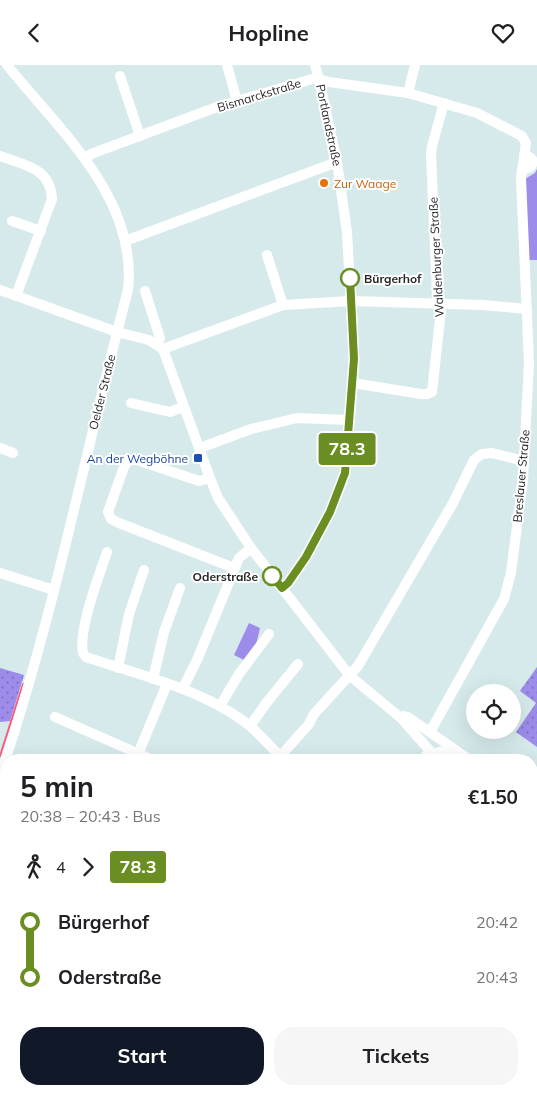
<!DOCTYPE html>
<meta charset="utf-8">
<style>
:root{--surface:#fff;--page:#f6f6f6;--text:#202124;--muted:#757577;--accent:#111827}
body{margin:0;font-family:Mulish,sans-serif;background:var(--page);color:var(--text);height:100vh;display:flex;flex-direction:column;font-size:19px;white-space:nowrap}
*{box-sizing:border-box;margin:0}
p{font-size:16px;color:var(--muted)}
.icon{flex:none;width:28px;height:28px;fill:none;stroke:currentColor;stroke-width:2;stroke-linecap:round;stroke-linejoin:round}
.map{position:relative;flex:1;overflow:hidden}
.details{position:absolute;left:0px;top:689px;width:538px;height:341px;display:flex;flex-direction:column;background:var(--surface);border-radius:20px 20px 0 0;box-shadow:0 5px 20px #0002}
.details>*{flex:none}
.badge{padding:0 10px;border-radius:4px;font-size:18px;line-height:32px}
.fabs{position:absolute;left:466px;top:619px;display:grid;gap:10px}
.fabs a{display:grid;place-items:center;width:55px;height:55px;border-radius:50%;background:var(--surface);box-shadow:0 5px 20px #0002;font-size:25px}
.map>.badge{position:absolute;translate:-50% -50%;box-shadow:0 0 0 2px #fff}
.legs{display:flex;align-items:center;gap:8px;height:55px;padding:0 20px;font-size:16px}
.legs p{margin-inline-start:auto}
.head{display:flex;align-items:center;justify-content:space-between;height:85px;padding:0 20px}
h1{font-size:28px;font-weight:700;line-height:38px}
.primary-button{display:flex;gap:10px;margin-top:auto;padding:10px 20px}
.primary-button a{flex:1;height:58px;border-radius:20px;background:var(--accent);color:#fff;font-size:20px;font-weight:700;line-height:58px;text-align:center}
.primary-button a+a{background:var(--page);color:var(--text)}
ul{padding:0 20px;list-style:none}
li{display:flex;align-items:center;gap:18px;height:55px;font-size:19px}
li i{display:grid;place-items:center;width:8px;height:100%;margin:0 6px;background:currentColor}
li i::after{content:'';width:12px;height:12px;margin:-6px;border:4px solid;border-radius:50%;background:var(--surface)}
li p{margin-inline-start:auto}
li:first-child i{background:linear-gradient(#0000 50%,currentColor 0)}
li:last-child i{background:linear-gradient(currentColor 50%,#0000 0)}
header{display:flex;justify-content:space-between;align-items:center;height:65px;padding:0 20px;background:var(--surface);font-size:22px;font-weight:700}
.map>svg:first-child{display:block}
.grass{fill:url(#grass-dots)}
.forest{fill:url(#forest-firs)}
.park{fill:#9d8cea}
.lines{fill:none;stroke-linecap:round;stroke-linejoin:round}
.stream{stroke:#fb5c7e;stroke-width:2}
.minor{stroke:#fff;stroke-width:10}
.line-1-casing{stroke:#fff;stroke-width:11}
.line-1{stroke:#6b8e23;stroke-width:8}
.food-dot{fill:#e8710a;stroke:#fff;stroke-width:2}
.stop-1-dot{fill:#fff;stroke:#6b8e23;stroke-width:2.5}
.transit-dot{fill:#1a4fb4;stroke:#fff;stroke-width:2}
.labels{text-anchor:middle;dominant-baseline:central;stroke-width:4;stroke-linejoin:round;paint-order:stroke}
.street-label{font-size:12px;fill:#272727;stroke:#fff}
.food-label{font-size:12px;fill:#c56008;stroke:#fff;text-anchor:start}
.stop-label{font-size:12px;font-weight:bold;fill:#272727;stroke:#fff;text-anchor:start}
.transit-label{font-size:12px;fill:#164399;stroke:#fff;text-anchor:end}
</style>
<header><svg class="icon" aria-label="back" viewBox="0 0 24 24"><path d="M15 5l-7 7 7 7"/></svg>Hopline<svg class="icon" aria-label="heart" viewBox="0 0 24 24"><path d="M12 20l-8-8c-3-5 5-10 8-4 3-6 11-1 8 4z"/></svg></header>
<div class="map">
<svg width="537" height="1029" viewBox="0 0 537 1029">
<defs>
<pattern id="grass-dots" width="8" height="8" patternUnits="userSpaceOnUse" patternTransform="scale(1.25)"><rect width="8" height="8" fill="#9d8cea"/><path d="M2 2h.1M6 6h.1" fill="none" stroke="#8072be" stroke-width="1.8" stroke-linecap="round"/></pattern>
<pattern id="forest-firs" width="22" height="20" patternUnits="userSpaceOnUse" patternTransform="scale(1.25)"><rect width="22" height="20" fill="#9d8cea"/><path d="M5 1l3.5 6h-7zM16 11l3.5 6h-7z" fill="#8072be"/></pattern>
</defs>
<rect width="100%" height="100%" fill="#d6eaec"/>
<g class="grass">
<path d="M537 602V682L516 667 536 638 520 626Z"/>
<path d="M0 603 24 610 10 656 0 657Z"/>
</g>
<path class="forest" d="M537 856V1029H521V1024H531V872H536Z"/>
<g class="park">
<path d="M537 104V195H529L525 114 535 108Z"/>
<path d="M249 558 260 563 255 584 246 596 234 590Z"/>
</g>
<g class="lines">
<g class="stream">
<path d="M0 691 23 619"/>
<path d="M0 889 6 892"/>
</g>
<g class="minor">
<path d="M227 0 237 36"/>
<path d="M120 11 140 71"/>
<path d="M408 28 415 0"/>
<path d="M0 91C24 100 51 103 52 134L16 231"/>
<path d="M86 93 91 89 217 42 312 14H319L329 17 408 28 477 48 522 71 526 78 521 113 529 298 523 414 511 508 504 534 430 667"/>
<path d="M522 105 531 102 533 97 532 94 528 91 524 92"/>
<path d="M12 156 41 166"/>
<path d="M125 176 337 97"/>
<path d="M267 190 283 240"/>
<path d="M0 225 117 267 149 275 163 284 210 413 218 433 251 483 350 611 401 653 438 695"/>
<path d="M145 226 160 273 157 279"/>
<path d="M163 284 283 240 351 236 483 240 527 244"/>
<path d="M353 318 421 329H427L432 327 441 245 437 230 431 89 432 81 444 38"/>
<path d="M131 338 170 347 183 342"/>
<path d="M0 383 13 388"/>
<path d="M200 383 251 364 297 353 349 355"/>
<path d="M210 413 199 416 137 395H129L124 402 108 447 111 454 119 458 234 503"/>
<path d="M107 487C99 511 78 565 83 588L86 592C139 610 207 625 251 662 261 671 271 682 280 691"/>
<path d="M0 508 54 525"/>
<path d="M282 523 288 518 305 492 330 447 345 408 353 318 354 294 347 167 337 97 319 14 315 0"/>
<path d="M118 603 129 549 144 505"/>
<path d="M153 614 164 567 180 523"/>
<path d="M183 623 197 595 239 493 251 483"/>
<path d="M220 641 239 609 269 569"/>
<path d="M55 652 153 695"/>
<path d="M401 653 404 651 408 652 470 695"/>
<path d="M250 661 267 637 298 599"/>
<path d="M138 689 167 619"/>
<path d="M434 690C442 683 449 688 457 693"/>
<path d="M20 694 22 695"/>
<path d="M277 695 309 659 314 649 358 601 453 438 474 395 482 389 492 388 524 396"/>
<path d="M422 695 430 686"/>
<path d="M0 711C54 552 85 387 128 225 138 133 59 65 7 0"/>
<path d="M531 779 537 783"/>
<path d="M0 835 6 821"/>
<path d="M0 875 6 878"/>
<path d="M360 1024 379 1029"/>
<path d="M444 1024V1029"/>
<path d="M82 1029 84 1024"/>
</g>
</g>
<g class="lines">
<defs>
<path id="line-1" d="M272 511 282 523 288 518 306 492 330 447 345 408 354 294 350 213"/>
</defs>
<use href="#line-1" class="line-1-casing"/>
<use href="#line-1" class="line-1"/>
</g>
<circle class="food-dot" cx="324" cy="118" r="5"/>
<g class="stop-1-dot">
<circle cx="350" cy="213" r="9"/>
<circle cx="272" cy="511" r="9"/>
</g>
<rect class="transit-dot" x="193" y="388" width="10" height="10" rx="2.5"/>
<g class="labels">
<g class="street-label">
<text transform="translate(259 30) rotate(-17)">Bismarckstraße</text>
<text transform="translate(329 60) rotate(78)">Portlandstraße</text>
<text transform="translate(436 192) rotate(-93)">Waldenburger Straße</text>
<text transform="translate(102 327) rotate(-76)">Oelder Straße</text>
<text transform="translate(521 411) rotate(-85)">Breslauer Straße</text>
</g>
<g class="food-label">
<text x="334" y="118">Zur Waage</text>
</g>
<g class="stop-label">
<text x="364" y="213">Bürgerhof</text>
<text x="258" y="511" text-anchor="end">Oderstraße</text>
</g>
<g class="transit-label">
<text x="188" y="393">An der Wegböhne</text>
</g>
</g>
</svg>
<div class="fabs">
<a><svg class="icon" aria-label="locate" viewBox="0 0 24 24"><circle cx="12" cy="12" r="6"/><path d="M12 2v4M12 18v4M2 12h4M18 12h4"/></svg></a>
</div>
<b class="badge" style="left:347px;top:384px;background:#6b8e23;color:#fff">78.3</b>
<section class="details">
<div class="head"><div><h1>5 min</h1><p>20:38 – 20:43 · Bus</p></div><b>€1.50</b></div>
<div class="legs"><svg class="icon" aria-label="walk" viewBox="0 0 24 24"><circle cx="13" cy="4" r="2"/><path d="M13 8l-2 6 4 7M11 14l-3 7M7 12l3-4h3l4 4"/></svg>4<svg class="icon" aria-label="forward" viewBox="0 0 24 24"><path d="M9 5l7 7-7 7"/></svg><b class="badge" style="background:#6b8e23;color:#fff">78.3</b></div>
<ul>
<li><i style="color:#6b8e23"></i><b>Bürgerhof</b><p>20:42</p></li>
<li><i style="color:#6b8e23"></i><b>Oderstraße</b><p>20:43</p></li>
</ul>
<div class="primary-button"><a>Start</a><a>Tickets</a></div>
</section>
</div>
